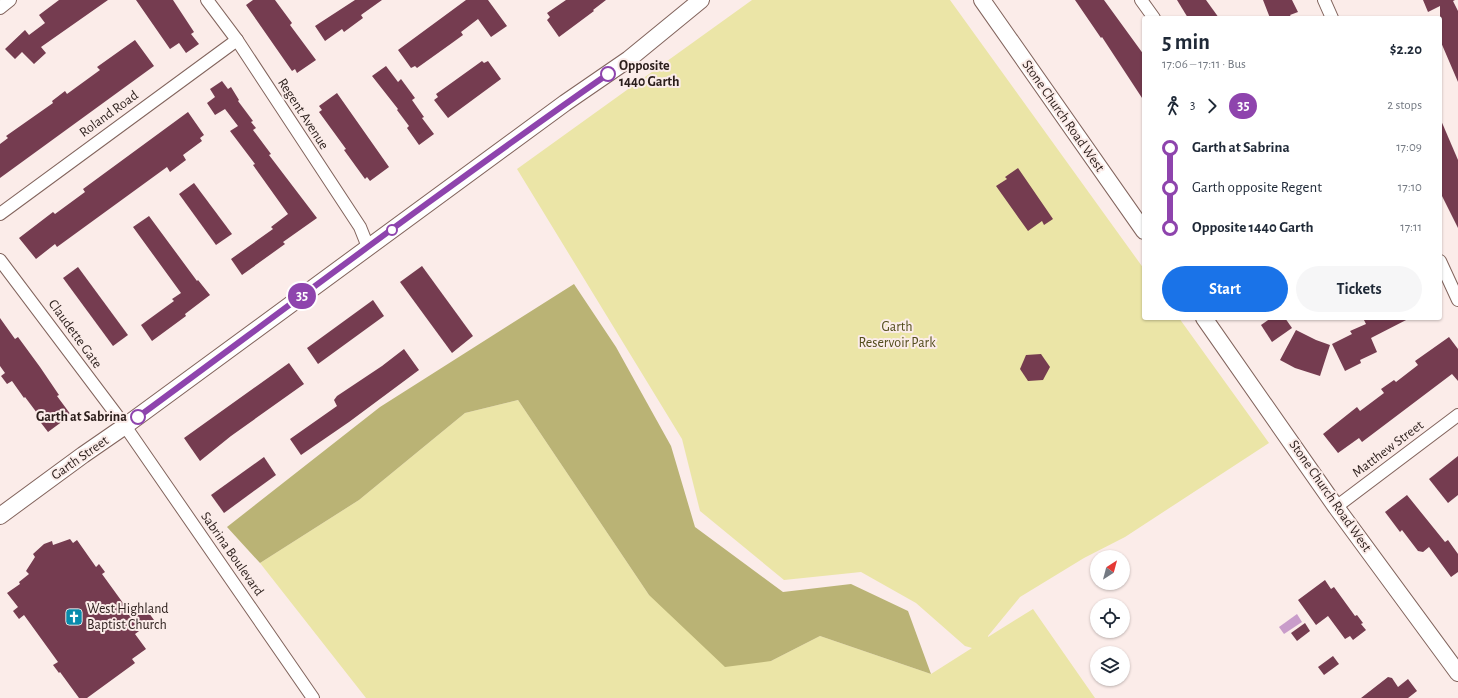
<!DOCTYPE html>
<meta charset="utf-8">
<style>
:root{--surface:#fff;--page:#f6f6f7;--text:#1f2937;--muted:#747a83;--accent:#1a73e8}
body{margin:0;font-family:"Alegreya Sans",sans-serif;background:var(--page);color:var(--text);height:100vh;display:flex;flex-direction:column;font-size:15px;white-space:nowrap}
*{box-sizing:border-box;margin:0}
p{font-size:13px;color:var(--muted)}
.icon{flex:none;width:22px;height:22px;fill:none;stroke:currentColor;stroke-width:2;stroke-linecap:round;stroke-linejoin:round}
.map{position:relative;flex:1;overflow:hidden}
.side{position:absolute;left:1142px;top:16px;width:300px;height:304px;display:flex;flex-direction:column;background:var(--surface);border-radius:4px;box-shadow:0 1px 3px #0004}
.side>*{flex:none}
.badge{padding:0 8px;border-radius:13px;font-size:14px;line-height:26px}
.needle{width:26px;rotate:36deg}
.buttons{position:absolute;left:1090px;top:550px;display:grid;gap:8px}
.buttons a{display:grid;place-items:center;width:40px;height:40px;border-radius:50%;background:var(--surface);box-shadow:0 1px 3px #0004;font-size:20px}
.map>.badge{position:absolute;translate:-50% -50%;box-shadow:0 0 0 2px #fff}
.legs{display:flex;align-items:center;gap:6px;height:44px;padding:0 20px;font-size:13px}
.legs p{margin-inline-start:auto}
.headline{display:flex;align-items:center;justify-content:space-between;height:68px;padding:0 20px}
h1{font-size:22px;font-weight:700;line-height:30px}
.cta{display:flex;gap:8px;margin-top:auto;padding:8px 20px}
.cta a{flex:1;height:46px;border-radius:24px;background:var(--accent);color:#fff;font-size:16px;font-weight:700;line-height:46px;text-align:center}
.cta a+a{background:var(--page);color:var(--text)}
ul{padding:0 20px;list-style:none}
li{display:flex;align-items:center;gap:14px;height:40px;font-size:15px}
li i{display:grid;place-items:center;width:6px;height:100%;margin:0 5px;background:currentColor}
li i::after{content:'';width:10px;height:10px;margin:-5px;border:3px solid;border-radius:50%;background:var(--surface)}
li p{margin-inline-start:auto}
li:first-child i{background:linear-gradient(#0000 50%,currentColor 0)}
li:last-child i{background:linear-gradient(currentColor 50%,#0000 0)}
.map>svg:first-child{display:block}
.green{fill:#ebe5a7}
.forest{fill:#bab375}
.water{fill:#c99cca}
.building{fill:#753c50}
.lines{fill:none;stroke-linecap:round;stroke-linejoin:round}
.minor-casing{stroke:#82645d;stroke-width:14}
.secondary-casing{stroke:#82645d;stroke-width:18}
.minor{stroke:#fff;stroke-width:12}
.secondary{stroke:#fff;stroke-width:16}
.line-1-casing{stroke:#fff;stroke-width:9}
.line-1{stroke:#8e44ad;stroke-width:6}
.stop-1-dot{fill:#fff;stroke:#8e44ad;stroke-width:2}
.labels{text-anchor:middle;dominant-baseline:central;stroke-width:4;stroke-linejoin:round;paint-order:stroke}
.stop-label{font-size:14px;font-weight:bold;fill:#2b1e1b;stroke:#fbece9;text-anchor:start}
.street-label{font-size:14px;fill:#2b1e1b;stroke:#fbece9}
.park-label{font-size:14px;fill:#524c1c;stroke:#fbece9}
.poi-label{font-size:14px;fill:#2b1e1b;stroke:#fbece9;text-anchor:start}
</style>
<div class="map">
<svg width="1458" height="698" viewBox="0 0 1458 698">
<rect width="100%" height="100%" fill="#fbece9"/>
<path class="green" d="M752 0H950L1144 269V318H1179L1269 443 1125 537 1084 558 1020 597 988 636V637L1033 609 1095 698H366L260 563 359 500 465 413 518 400 649 595 771 661 820 636 931 674 972 648 965 646 916 603 861 572 784 580 700 511 682 439 517 169Z"/>
<path class="forest" d="M574 284 616 347 671 446 695 527 783 592 851 584 908 611 931 674 820 636 771 661 725 667 649 595 518 400 465 413 359 500 260 563 227 527 380 407Z"/>
<path class="water" d="M1297 614 1302 622 1284 634 1279 627Z"/>
<g class="building">
<path d="M59 0H108L41 47 46 53 34 64 22 52 15 59 5 49 25 30 29 35 45 23 39 15Z"/>
<path d="M136 0H173L194 32 191 34 199 44 186 53 179 43 170 49Z"/>
<path d="M253 0H275L292 23 290 25 316 60 297 73 295 69 292 71 246 5Z"/>
<path d="M355 0H382L361 15 363 18 344 32 342 29 325 41 315 26Z"/>
<path d="M466 0H488L507 26 491 37 478 19 461 32 463 35 452 43 417 68 415 66 411 68 398 50Z"/>
<path d="M566 0H606L593 10 594 11 559 37 547 20 550 17 547 13Z"/>
<path d="M1075 0H1104L1144 55V101L1102 37 1101 38Z"/>
<path d="M1177 0H1206L1219 18H1188Z"/>
<path d="M1263 0H1292L1298 12 1290 15 1292 18H1270Z"/>
<path d="M1423 0H1455L1453 1 1458 11V82L1440 40V6L1428 12Z"/>
<path d="M135 40 154 66 0 178V144L8 138 6 136 53 103 52 101 65 91 67 94 100 70 97 67Z"/>
<path d="M482 61 484 63 488 61 501 79 448 118 434 100 438 97 436 94Z"/>
<path d="M386 66 398 82 401 79 415 98 412 100 424 117 422 118 434 134 419 145 407 128 409 126 397 110 398 109 372 76Z"/>
<path d="M222 81 228 89 231 87 239 100 238 101 253 121 251 122 256 128 253 130 271 154 269 155 317 218 283 242 285 244 242 275 231 259 273 229 271 227 288 214 253 165 255 164 230 131 238 126 225 109 215 115 207 103 215 97 210 89Z"/>
<path d="M337 93 389 167 370 181 367 177 365 179 344 150 346 149 319 112 322 110 319 106Z"/>
<path d="M188 112 204 135 200 138 202 141 183 155 186 160 170 172 167 167 57 247 55 244 36 259 19 238 53 212 55 214 85 192 83 189Z"/>
<path d="M1440 118 1458 160V228L1440 192Z"/>
<path d="M1018 168 1053 219 1044 225 1042 221 1028 231 996 186 1007 179 1005 177Z"/>
<path d="M194 183 232 234 216 245 179 194Z"/>
<path d="M149 216 197 281 198 280 210 295 185 314 186 316 152 341 141 325 174 301 172 299 181 293 133 227Z"/>
<path d="M422 266 473 336 452 353 400 282Z"/>
<path d="M78 267 128 335 113 346 63 278Z"/>
<path d="M373 300 384 316 318 364 307 348Z"/>
<path d="M0 318 15 339 18 337 40 367 59 395 57 396 71 415 48 432 35 415 37 413 25 397 24 398 12 381 7 384 1 376 5 373 0 366Z"/>
<path d="M1271 318H1285L1292 328 1272 342 1261 325Z"/>
<path d="M1363 318H1410L1371 338 1377 352 1360 360 1361 363 1345 371 1332 344 1352 334 1350 331 1366 324Z"/>
<path d="M1296 330 1316 340 1330 345 1320 376 1295 368 1280 360Z"/>
<path d="M1449 337 1458 349V381L1452 374 1362 442 1359 438 1338 453 1323 434 1357 407 1360 411 1384 393 1381 389 1394 380 1396 382 1418 365 1415 361Z"/>
<path d="M404 349 419 370 349 422 301 455 290 439 337 406 334 400 337 396 382 366Z"/>
<path d="M1041 354 1050 367 1043 380 1028 381 1020 369 1026 355Z"/>
<path d="M289 363 304 384 231 436 200 461 184 438Z"/>
<path d="M1458 456V495L1448 503 1429 479Z"/>
<path d="M264 457 276 475 224 513 211 495Z"/>
<path d="M1407 495 1445 542 1448 540 1458 554V572L1451 577 1429 547 1423 552 1418 551 1402 530 1400 532 1385 512Z"/>
<path d="M70 539 73 543 77 540 96 567 99 564 105 572 102 574 131 614 143 605 154 620 135 634 146 649 132 659 135 663 87 698H79L60 672 59 673 53 665 58 662 24 615 19 619 13 611 18 607 7 593 20 584 19 582 29 574 26 571 35 557 33 554 44 544 52 541 53 545Z"/>
<path d="M1325 580 1331 589 1334 587 1355 616 1357 615 1363 623 1361 624 1366 630 1353 640 1350 636 1345 639 1328 616 1316 625 1298 600Z"/>
<path d="M1305 623 1310 631 1297 641 1291 633Z"/>
<path d="M1333 656 1339 664 1324 675 1318 667Z"/>
<path d="M1388 677 1392 678 1398 687 1408 679 1417 691 1408 698H1361Z"/>
</g>
<g class="lines">
<defs>
<g id="minor">
<path d="M207 0 237 40 360 227 368 247"/>
<path d="M1141 0 1154 18"/>
<path d="M1324 0 1332 18"/>
<path d="M0 8 10 0"/>
<path d="M0 214 237 40"/>
<path d="M0 260 125 426 313 698"/>
<path d="M1440 261 1458 300"/>
<path d="M1336 507 1458 415"/>
</g>
<g id="secondary">
<path d="M982 0 1144 231"/>
<path d="M1204 318 1336 507 1458 673"/>
<path d="M0 516 83 455 125 426 565 103 629 59 701 0"/>
</g>
</defs>
<use href="#minor" class="minor-casing"/>
<use href="#secondary" class="secondary-casing"/>
<use href="#minor" class="minor"/>
<use href="#secondary" class="secondary"/>
</g>
<g class="lines">
<defs>
<path id="line-1" d="M138 417C294 302 449 185 608 74"/>
</defs>
<use href="#line-1" class="line-1-casing"/>
<use href="#line-1" class="line-1"/>
</g>
<defs>
<symbol id="church-square" viewBox="-11 -11 22 22"><rect x="-9" y="-9" width="18" height="18" rx="4" fill="#098bac" stroke="#fbece9"/><path d="M-1.2-6h2.4v3.5h3.3v2.4h-3.3V6h-2.4V-.1h-3.3v-2.4h3.3Z" fill="#fff"/></symbol>
</defs>
<g fill-rule="evenodd">
<use href="#church-square" x="64" y="607" width="20" height="20"/>
</g>
<g class="stop-1-dot">
<circle cx="608" cy="74" r="7"/>
<circle cx="392" cy="230" r="5"/>
<circle cx="138" cy="417" r="7"/>
</g>
<g class="labels">
<g class="stop-label">
<text x="619" y="66">Opposite<tspan x="619" dy="16">1440 Garth</tspan></text>
<text x="127" y="417" text-anchor="end">Garth at Sabrina</text>
</g>
<g class="street-label">
<text transform="translate(109 114) rotate(-36)">Roland Road</text>
<text transform="translate(303 114) rotate(57)">Regent Avenue</text>
<text transform="translate(1063 116) rotate(55)">Stone Church Road West</text>
<text transform="translate(75 334) rotate(54)">Claudette Gate</text>
<text transform="translate(1388 449) rotate(-37)">Matthew Street</text>
<text transform="translate(80 458) rotate(-35)">Garth Street</text>
<text transform="translate(1330 496) rotate(55)">Stone Church Road West</text>
<text transform="translate(232 554) rotate(55)">Sabrina Boulevard</text>
</g>
<g class="park-label">
<text x="897" y="327">Garth<tspan x="897" dy="16">Reservoir Park</tspan></text>
</g>
<g class="poi-label">
<text x="87" y="609">West Highland<tspan x="87" dy="16">Baptist Church</tspan></text>
</g>
</g>
</svg>
<div class="buttons">
<a><svg class="needle" viewBox="-14 -14 28 28"><path d="M0-13l5 13h-10z" fill="#e53935"/><path d="M0 13l5-13h-10z" fill="#747a83"/></svg></a>
<a><svg class="icon" aria-label="locate" viewBox="0 0 24 24"><circle cx="12" cy="12" r="6"/><path d="M12 2v4M12 18v4M2 12h4M18 12h4"/></svg></a>
<a><svg class="icon" aria-label="layers" viewBox="0 0 24 24"><path d="M12 4l9 5-9 5-9-5zM3 14l9 5 9-5"/></svg></a>
</div>
<b class="badge" style="left:302px;top:296px;background:#8e44ad;color:#fff">35</b>
<section class="side">
<div class="headline"><div><h1>5 min</h1><p>17:06 – 17:11 · Bus</p></div><b>$2.20</b></div>
<div class="legs"><svg class="icon" aria-label="walk" viewBox="0 0 24 24"><circle cx="13" cy="4" r="2"/><path d="M13 8l-2 6 4 7M11 14l-3 7M7 12l3-4h3l4 4"/></svg>3<svg class="icon" aria-label="forward" viewBox="0 0 24 24"><path d="M9 5l7 7-7 7"/></svg><b class="badge" style="background:#8e44ad;color:#fff">35</b><p>2 stops</p></div>
<ul>
<li><i style="color:#8e44ad"></i><b>Garth at Sabrina</b><p>17:09</p></li>
<li><i style="color:#8e44ad"></i><span>Garth opposite Regent</span><p>17:10</p></li>
<li><i style="color:#8e44ad"></i><b>Opposite 1440 Garth</b><p>17:11</p></li>
</ul>
<div class="cta"><a>Start</a><a>Tickets</a></div>
</section>
</div>
